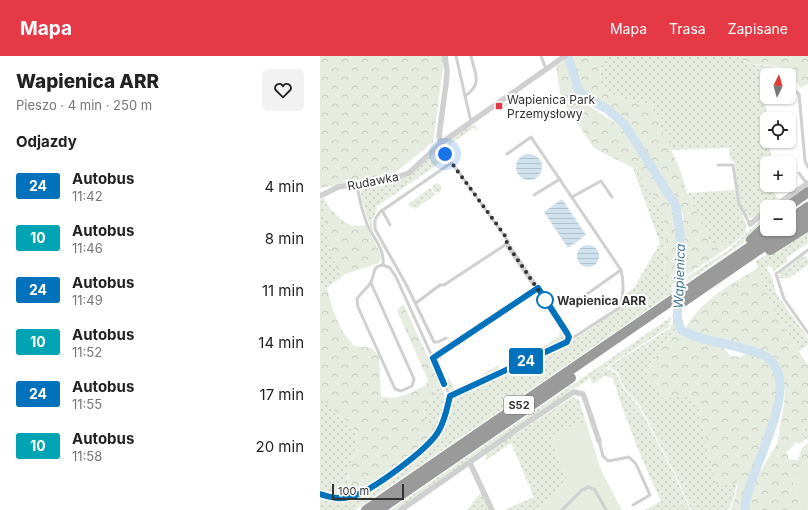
<!DOCTYPE html>
<html lang="pl">
<meta charset="utf-8">
<style>
:root{--surface:#fff;--page:#f2f2f2;--text:#222;--muted:#767676;--accent:#e63946}
body{margin:0;font-family:Inter,sans-serif;background:var(--page);color:var(--text);height:100vh;display:flex;flex-direction:column;font-size:15px;white-space:nowrap}
*{box-sizing:border-box;margin:0}
p{font-size:13px;color:var(--muted)}
.icon{flex:none;width:22px;height:22px;fill:none;stroke:currentColor;stroke-width:2;stroke-linecap:round;stroke-linejoin:round}
.map{position:relative;flex:1;overflow:hidden}
.panel{display:flex;flex-direction:column;background:var(--surface);width:320px}
.panel>*{flex:none}
.badge{padding:0 8px;border-radius:3px;font-size:14px;line-height:26px}
.needle{width:26px;rotate:5deg}
.fabs{position:absolute;left:440px;top:12px;display:grid;gap:8px}
.fabs a{display:grid;place-items:center;width:36px;height:36px;border-radius:6px;background:var(--surface);box-shadow:0 1px 3px #0004;font-size:20px}
.scale{position:absolute;left:12px;bottom:10px;width:72px;box-sizing:border-box;padding-left:4px;border:2px solid #333;border-top:0;font-size:11px;line-height:14px;white-space:nowrap;color:#333;-webkit-text-stroke:3px #fff;paint-order:stroke}
.you{position:absolute;width:20px;height:20px;margin:-10px;border:3px solid #fff;border-radius:50%;background:#1a73e8;box-shadow:0 0 0 6px #1a73e833}
.map>.badge{position:absolute;translate:-50% -50%;box-shadow:0 0 0 2px #fff}
h2{padding:0 16px;font-size:15px;line-height:36px}
.round{display:grid;place-items:center;flex:none;width:42px;height:42px;border-radius:6px;background:var(--page)}
.headline{display:flex;align-items:center;justify-content:space-between;height:68px;padding:0 16px}
h1{font-size:19px;font-weight:800;line-height:30px}
ul{padding:0;list-style:none}
li{display:flex;align-items:center;gap:12px;height:52px;padding:0 16px}
li div{flex:1}
li b{display:block;font-size:15px}
li em{font-style:normal}
li .badge{min-width:44px;font-weight:700;text-align:center}
header{display:flex;align-items:center;gap:24px;box-sizing:border-box;height:56px;padding:0 20px;background:var(--accent);color:#fff}
header strong{font-size:19px}
nav{display:flex;gap:22px;margin-inline-start:auto;font-size:14px}
main{display:flex;flex:1;min-height:0}
.map>svg:first-child{display:block}
.grass{fill:url(#grass-dots)}
.forest{fill:url(#forest-crowns)}
.garden{fill:#e6ecdf}
.water{fill:url(#water-rules)}
.lines{fill:none;stroke-linecap:round;stroke-linejoin:round}
.river{stroke:#cfe2ee;stroke-width:9}
.lane{stroke:#d0d0d0;stroke-width:3}
.street{stroke:#d0d0d0;stroke-width:5.5}
.highway{stroke:#9a9a9a;stroke-width:10}
.line-casing{stroke:#fff;stroke-width:9}
.line{stroke:#0072bc;stroke-width:6}
.walk{stroke:#333;stroke-width:4;stroke-dasharray:0 7.2}
.poi-dot{fill:#e63946;stroke:#fff;stroke-width:1.5}
.stop-dot{fill:#fff;stroke:#0072bc;stroke-width:2}
.labels{text-anchor:middle;dominant-baseline:central;stroke-width:4;stroke-linejoin:round;paint-order:stroke}
.shield{fill:#fff;stroke:#707070;stroke-width:1}
.shield-label{font-size:11px;font-weight:bold;fill:#333}
.poi-label{font-size:12px;fill:#333;stroke:#fff;text-anchor:start}
.street-label{font-size:12px;fill:#333;stroke:#fff}
.stop-label{font-size:12px;font-weight:bold;fill:#333;stroke:#fff;text-anchor:start}
.water-label{font-size:13px;font-style:italic;fill:#3f7597;stroke:#fff}
</style>
<header>
<strong>Mapa</strong>
<nav><a>Mapa</a><a>Trasa</a><a>Zapisane</a></nav>
</header>
<main>
<section class="panel">
<div class="headline"><div><h1>Wapienica ARR</h1><p>Pieszo · 4 min · 250 m</p></div><a class="round"><svg class="icon" aria-label="heart" viewBox="0 0 24 24"><path d="M12 20l-8-8c-3-5 5-10 8-4 3-6 11-1 8 4z"/></svg></a></div>
<h2>Odjazdy</h2>
<ul>
<li><span class="badge" style="background:#0072bc;color:#fff">24</span><div><b>Autobus</b><p>11:42</p></div><em>4 min</em></li>
<li><span class="badge" style="background:#00a3b4;color:#fff">10</span><div><b>Autobus</b><p>11:46</p></div><em>8 min</em></li>
<li><span class="badge" style="background:#0072bc;color:#fff">24</span><div><b>Autobus</b><p>11:49</p></div><em>11 min</em></li>
<li><span class="badge" style="background:#00a3b4;color:#fff">10</span><div><b>Autobus</b><p>11:52</p></div><em>14 min</em></li>
<li><span class="badge" style="background:#0072bc;color:#fff">24</span><div><b>Autobus</b><p>11:55</p></div><em>17 min</em></li>
<li><span class="badge" style="background:#00a3b4;color:#fff">10</span><div><b>Autobus</b><p>11:58</p></div><em>20 min</em></li>
</ul>
</section>
<div class="map">
<svg width="488" height="454" viewBox="0 0 488 454">
<defs>
<pattern id="grass-dots" width="8" height="8" patternUnits="userSpaceOnUse"><rect width="8" height="8" fill="#e6ecdf"/><path d="M2 2h.1M6 6h.1" fill="none" stroke="#c6cbc0" stroke-width="1.8" stroke-linecap="round"/></pattern>
<pattern id="forest-crowns" width="20" height="18" patternUnits="userSpaceOnUse"><rect width="20" height="18" fill="#e6ecdf"/><path d="M2 6a3 3 0 1 1 6 0M12 15a3 3 0 1 1 6 0" fill="none" stroke="#c6cbc0"/></pattern>
<pattern id="water-rules" width="6" height="5" patternUnits="userSpaceOnUse"><rect width="6" height="5" fill="#cfe2ee"/><path d="M0 2.5h6" fill="none" stroke="#b2c2cd"/></pattern>
</defs>
<rect width="100%" height="100%" fill="#fff"/>
<g class="grass">
<path d="M283 0H417C432 16 458 2 474 23L469 24V19H447V28L444 29 447 63V85H449L452 107H447V129H454V136L459 144 436 161 430 162C414 151 419 123 414 106L411 105 409 92 351 94 331 49C318 46 287 42 282 29 278 20 282 8 283 0Z"/>
<path d="M195 40 198 44 196 48 194 45 180 54 178 52Z"/>
<path d="M152 69 156 70 157 74 156 75 154 72 130 88 132 92 127 95C123 83 143 75 152 69Z"/>
<path d="M117 97 122 100 120 104 121 106 56 151 57 154 52 164 53 176C49 168 46 159 44 150 42 145 39 137 43 132 47 126 78 126 88 120 98 115 105 99 117 97Z"/>
<path d="M315 111C329 133 346 154 346 180 346 195 343 209 345 223L352 228V237L35 454H0V441L15 445 31 444 101 398 118 380 132 345 136 340 249 287 299 253 304 247 305 238 314 232 340 187 313 112Z"/>
<circle cx="117" cy="132" r="4.5"/>
<path d="M110 132 115 139 95 153 94 150 91 152 88 148Z"/>
<path d="M415 134 418 149 426 167V174L424 179 409 191 407 187 393 188 388 183V175L377 157 367 137Z"/>
<path d="M4 142 9 151 5 150 18 215 25 218 7 232 0 229V144Z"/>
<path d="M447 158V165L426 185 367 226 368 220 410 193Z"/>
<path d="M488 174V187L466 202 468 205 454 215 450 209 446 212 452 221 456 237 488 282V289L479 295 446 241 436 205Z"/>
<path d="M485 199 488 204V209L469 222H459L460 217Z"/>
<path d="M351 261 349 271 271 321 286 312 296 317 305 335 319 351 356 422 370 454H325L341 445C322 405 306 365 293 322L284 320 273 328 270 322 79 454H70Z"/>
<path d="M355 261 357 272 325 315 372 339 378 349 396 427 409 429 417 426 413 444 408 454H371L357 422 320 350 306 335 297 316 288 311 350 272Z"/>
<path d="M241 275 245 279 243 285 203 302 209 297 222 292 240 280 239 277Z"/>
<path d="M119 302 120 304 118 305 127 327 129 322 135 334 148 325 150 328 178 309 180 314 134 336H132L129 334 116 304Z"/>
<path d="M119 324C127 341 128 355 116 371L106 369 104 355 113 339Z"/>
<path d="M0 340 20 361 31 367 37 382 38 392 32 403 28 421 32 438C22 442 11 439 0 436Z"/>
<path d="M253 341 259 344 266 366 231 380 247 425 219 454H184L214 441 191 387 165 405 167 396Z"/>
<path d="M488 362V382L478 388 476 386 481 381Z"/>
<path d="M161 436 170 454H147Z"/>
</g>
<g class="forest">
<path d="M0 0H123L124 5 113 86 71 120 0 132Z"/>
<path d="M253 0H283C282 8 278 20 282 29 287 42 318 46 331 49L361 116 367 137 377 157 388 175V183L393 188 400 185 407 187 409 191 368 218 364 219 363 159 359 148 310 69 302 61 270 41 262 33 257 21Z"/>
<path d="M417 0H488V28L480 32C477 27 473 20 468 16 455 4 430 14 417 0Z"/>
<path d="M247 3C249 13 250 28 255 36 262 49 289 61 302 72L353 150 357 172V225L352 228 345 224C343 209 346 195 346 181 346 154 329 133 315 111L313 112 274 92 241 43 236 10Z"/>
<path d="M5 150 9 151C21 164 27 173 46 169L60 197 61 202 59 207 25 218 18 215C12 202 0 163 5 150Z"/>
<path d="M438 212 446 241 488 310V362L481 381 472 391 466 396 469 403 478 404 482 392 488 387V414L473 425 481 454H427C430 436 436 422 446 406 449 400 454 394 457 388 459 382 459 375 460 370 466 344 471 310 443 295 419 283 392 284 367 274V269C385 242 411 228 438 212Z"/>
<path d="M0 229 7 232C12 253 18 273 34 290L52 292 59 300 61 340C76 346 93 335 106 329L108 324 77 255 83 248 119 324 113 339 104 355 106 368 116 371C112 389 50 431 32 438L29 430V410L38 392 37 382 31 367 20 361 0 340Z"/>
<path d="M357 272C368 285 387 284 401 291 405 292 408 297 410 300L421 301 426 297C483 311 454 363 438 398 432 410 423 441 422 454H410L415 442 418 426 409 429 396 428 378 349 372 339 342 343 325 315Z"/>
</g>
<g class="garden">
<path d="M266 366 281 414 302 454H219L247 425 231 380Z"/>
<path d="M488 414V454H481L473 425Z"/>
</g>
<g class="water">
<circle cx="209" cy="111" r="13"/>
<path d="M242 143 266 179 248 192 224 156Z"/>
<circle cx="268" cy="200" r="11"/>
</g>
<g class="lines">
<path class="river" d="M248 0 258 33 265 41 287 53 305 69 356 150 360 177V230L357 261 361 274C387 288 418 287 445 300 488 327 425 417 425 454"/>
<g class="lane">
<path d="M136 0 151 66"/>
<path d="M221 0 226 13"/>
<path d="M469 36 475 35 479 38 485 105 488 111"/>
<path d="M145 40C163 28 155 18 151 0"/>
<path d="M187 98 211 81 301 214C304 226 304 241 299 252L254 281 249 283"/>
<path d="M398 109H413L419 148 430 168"/>
<path d="M479 117 487 128"/>
<path d="M37 128C39 142 42 155 47 168 53 182 65 193 63 209L70 212 76 221 130 340"/>
<path d="M214 139 240 123"/>
<path d="M252 141 281 125 292 141"/>
<path d="M62 154 70 169"/>
<path d="M488 194 456 218 464 243 488 277"/>
<path d="M51 227 94 323 92 330 81 335 75 333 38 251 37 243C40 238 49 230 51 226 55 218 52 210 63 209"/>
<path d="M96 247 120 229H124L185 189 188 185 138 115 118 90"/>
<path d="M253 248 301 214"/>
<path d="M126 282 118 286H114L87 230 55 173V163L60 156 131 107"/>
<path d="M192 293 200 308"/>
<path d="M113 302 217 232"/>
<path d="M279 385 283 400 288 405 309 401 316 408 330 439 313 449"/>
<path d="M242 454 262 434 269 431 275 434 286 454"/>
</g>
<g class="street">
<path d="M121 87 119 80 126 28 127 15 125 0"/>
<path d="M0 140 18 131 71 123 89 117 121 87 245 0"/>
<path d="M453 151 488 127"/>
<path d="M430 168 447 155"/>
<path d="M150 407 172 454"/>
<path d="M0 438C10 441 20 444 30 442 50 437 108 393 118 376 125 365 127 352 130 340L244 288 248 284 247 277 187 188"/>
<path d="M81 454 199 372 254 336 263 338 265 343 279 385"/>
</g>
<g class="highway">
<path d="M467 151 488 136"/>
<path d="M469 164 488 151"/>
<path d="M469 173 488 160"/>
<path d="M431 184 447 169"/>
<path d="M450 194 488 170"/>
<path d="M360 248 469 173"/>
<path d="M46 454 456 173"/>
<path d="M59 454 251 322"/>
</g>
</g>
<g class="lines">
<defs>
<path id="line" d="M0 438C10 441 20 444 30 441 50 437 108 393 118 376 125 365 127 352 130 340L247 286 249 281 247 277 218 232 113 302 124 328"/>
</defs>
<use href="#line" class="line-casing"/>
<use href="#line" class="line"/>
<path class="walk" d="M125 98 186 181 187 188 225 244"/>
</g>
<rect class="poi-dot" x="175" y="46" width="8" height="8" rx="2"/>
<circle class="stop-dot" cx="225" cy="244" r="8"/>
<g class="labels">
<rect class="shield" x="184" y="340" width="30" height="18" rx="3"/>
<g class="shield-label">
<text x="199" y="349">S52</text>
</g>
<g class="poi-label">
<text x="187" y="43">Wapienica Park<tspan x="187" dy="14">Przemysłowy</tspan></text>
</g>
<g class="street-label">
<text transform="translate(53 125) rotate(-11)">Rudawka</text>
</g>
<g class="stop-label">
<text x="237" y="244">Wapienica ARR</text>
</g>
<g class="water-label">
<text transform="translate(359 220) rotate(-88)">Wapienica</text>
</g>
</g>
</svg>
<div class="fabs">
<a><svg class="needle" viewBox="-14 -14 28 28"><path d="M0-13l5 13h-10z" fill="#e53935"/><path d="M0 13l5-13h-10z" fill="#767676"/></svg></a>
<a><svg class="icon" aria-label="locate" viewBox="0 0 24 24"><circle cx="12" cy="12" r="6"/><path d="M12 2v4M12 18v4M2 12h4M18 12h4"/></svg></a>
<a>+</a>
<a>−</a>
</div>
<div class="scale">100 m</div>
<div class="you" style="left:125px;top:98px"></div>
<b class="badge" style="left:206px;top:305px;background:#0072bc;color:#fff">24</b>
</div>
</main>
